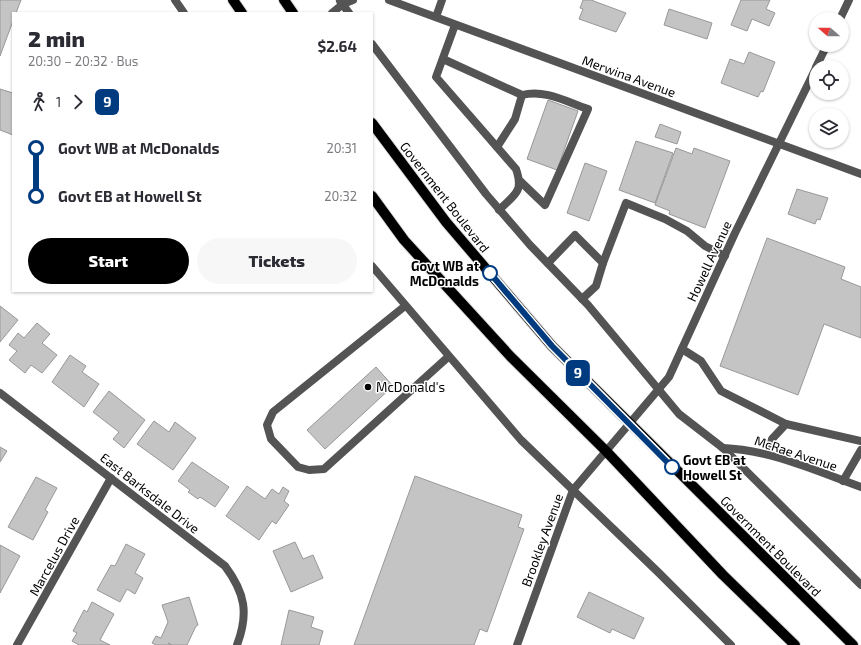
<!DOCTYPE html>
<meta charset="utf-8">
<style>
:root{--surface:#fff;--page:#f7f7f7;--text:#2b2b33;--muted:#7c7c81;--accent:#000}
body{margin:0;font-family:"Exo 2",sans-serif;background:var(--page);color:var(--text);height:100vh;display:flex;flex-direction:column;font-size:15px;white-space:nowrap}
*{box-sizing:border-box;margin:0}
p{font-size:13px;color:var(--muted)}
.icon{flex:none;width:22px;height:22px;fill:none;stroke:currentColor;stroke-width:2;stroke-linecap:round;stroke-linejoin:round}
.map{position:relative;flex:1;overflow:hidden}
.drawer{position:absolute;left:12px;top:12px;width:361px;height:280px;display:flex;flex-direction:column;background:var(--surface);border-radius:0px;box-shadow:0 1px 3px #0004}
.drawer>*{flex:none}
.badge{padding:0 8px;border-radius:6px;font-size:14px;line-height:26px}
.needle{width:26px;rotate:290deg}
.tools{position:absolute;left:809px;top:12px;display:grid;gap:8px}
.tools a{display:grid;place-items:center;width:40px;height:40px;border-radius:50%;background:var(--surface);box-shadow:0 1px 3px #0004;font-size:20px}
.map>.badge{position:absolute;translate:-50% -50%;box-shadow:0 0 0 2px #fff}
.legs{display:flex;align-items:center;gap:6px;height:44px;padding:0 16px;font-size:13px}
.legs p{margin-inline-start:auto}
.overview{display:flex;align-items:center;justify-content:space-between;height:68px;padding:0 16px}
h1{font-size:22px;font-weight:800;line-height:30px}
.primary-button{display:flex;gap:8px;margin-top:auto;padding:8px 16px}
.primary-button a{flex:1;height:46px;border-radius:24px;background:var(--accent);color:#fff;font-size:16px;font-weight:800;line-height:46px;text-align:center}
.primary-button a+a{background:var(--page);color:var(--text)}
ul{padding:0 16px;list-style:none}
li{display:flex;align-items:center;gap:14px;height:48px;font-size:15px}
li i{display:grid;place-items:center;width:6px;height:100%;margin:0 5px;background:currentColor}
li i::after{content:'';width:10px;height:10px;margin:-5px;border:3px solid;border-radius:50%;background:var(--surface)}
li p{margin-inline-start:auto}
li:first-child i{background:linear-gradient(#0000 50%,currentColor 0)}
li:last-child i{background:linear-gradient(currentColor 50%,#0000 0)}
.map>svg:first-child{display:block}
.building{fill:#c4c4c4;stroke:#989898}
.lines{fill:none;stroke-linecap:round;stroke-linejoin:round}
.primary-casing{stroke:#dbdbdb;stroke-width:12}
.lane{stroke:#545454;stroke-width:8}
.street{stroke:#545454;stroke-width:8}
.primary{stroke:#000;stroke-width:10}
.line-1-casing{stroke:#fff;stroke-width:9}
.line-1{stroke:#003b80;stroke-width:6}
.stop-1-dot{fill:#fff;stroke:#003b80;stroke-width:2}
.poi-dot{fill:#000;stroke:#fff;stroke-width:1.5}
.labels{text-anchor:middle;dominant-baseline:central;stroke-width:3;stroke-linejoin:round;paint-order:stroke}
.street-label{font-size:13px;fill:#000;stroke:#fff}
.stop-label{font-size:13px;font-weight:bold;fill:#000;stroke:#fff;text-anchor:end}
.poi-label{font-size:13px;fill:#000;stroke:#fff;text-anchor:start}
</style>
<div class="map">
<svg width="861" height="645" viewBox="0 0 861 645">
<rect width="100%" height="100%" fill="#fff"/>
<g class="building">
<path d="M0 0H21L16 13H13V21L0 56Z"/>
<path d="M583 0H591L626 13 616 32 579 19 583 9 580 8Z"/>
<path d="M741 0H770L766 9 775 13 769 26 752 19 747 31 731 25Z"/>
<path d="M669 9 712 23 707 39 664 25Z"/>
<path d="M749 52 775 62 763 92 761 91 758 97 721 83 730 59 744 64Z"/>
<path d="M0 89 13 93V135L0 130Z"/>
<path d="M548 100 578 111 557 170 527 159Z"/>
<path d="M660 124 681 132 677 144 655 137Z"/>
<path d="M636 141 673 153 655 203 619 190Z"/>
<path d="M676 148 692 154 694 148 730 161 705 228 669 214 670 211 655 205Z"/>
<path d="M585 163 607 171 589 221 567 213Z"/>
<path d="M797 189 828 198 820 220 817 219 815 224 788 214Z"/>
<path d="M767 238 845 267 841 279 861 287V338L824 324 798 395 720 366Z"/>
<path d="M0 306 18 320 0 342Z"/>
<path d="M37 323 50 334 42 343 57 355 42 373 31 365 25 373 9 360 17 351 9 345 18 333 24 338Z"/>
<path d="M70 355 86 366 82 372 99 384 84 407 52 382Z"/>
<path d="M376 367 393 386 325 449 307 430Z"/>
<path d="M109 391 145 420 124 448 113 439 119 432 93 412Z"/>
<path d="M154 421 169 432 175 422 196 438 173 470 137 444Z"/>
<path d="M0 447 7 451 0 462Z"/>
<path d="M192 462 229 487 215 507 200 497 198 499 188 492 190 490 178 481Z"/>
<path d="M415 476 522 515 518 527 524 529 487 632 480 629 474 645H354Z"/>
<path d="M36 477 57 488 45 510 48 512 33 540 8 527Z"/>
<path d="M247 486 265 499 272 489 279 494 283 487 289 491 284 501 289 505 276 524 272 521 259 540 226 516Z"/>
<path d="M295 542 303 559 313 555 323 578 291 592 273 551Z"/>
<path d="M126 544 145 554 135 573 143 578 135 594 127 589 120 602 97 590 111 565 115 566Z"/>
<path d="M0 545 20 556 0 593Z"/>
<path d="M589 592 644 618 634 639 612 629 610 633 577 617Z"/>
<path d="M189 597 198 625 196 626 187 645H172L168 643 171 645H156L152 643 156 636 161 638 168 622 162 605Z"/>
<path d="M92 602 114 614 100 640 110 645H79L72 641 77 633 73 631 84 610 87 612Z"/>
<path d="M289 610 314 617 311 627 323 631 319 645H281Z"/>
</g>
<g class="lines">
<defs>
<g id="primary">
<path d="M233 0 242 13"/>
<path d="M284 0 293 13"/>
<path d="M372 123 446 222 552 346 853 645"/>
<path d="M372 196 404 240 510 356 606 451 723 575 795 645"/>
</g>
</defs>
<use href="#primary" class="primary-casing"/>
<g class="lane">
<path d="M436 17 442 0"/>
<path d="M455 25 436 77 516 169C524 192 515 194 499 210"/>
<path d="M443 59 522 95 515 119 497 147"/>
<path d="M520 181 545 205 588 109C567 102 545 89 522 95"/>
<path d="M548 263 575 235 603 263 596 286 582 299"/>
<path d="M603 263 626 203 665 219 687 231 705 246 725 256"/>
<path d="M405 306 273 412 267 425 271 439 298 467 309 470 324 469 448 357"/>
<path d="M682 349 701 361 721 391 786 424"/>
<path d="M769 454 772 439 786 424 861 441"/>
<path d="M843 481 861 450"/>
</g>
<g class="street">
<path d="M175 0 184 13"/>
<path d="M389 0 861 174"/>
<path d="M340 1 349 13"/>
<path d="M332 13 343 4 353 0"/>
<path d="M840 19 849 0"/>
<path d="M372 44 486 194 530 245 588 305 679 414 723 448 861 585"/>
<path d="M816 67 827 45"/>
<path d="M372 266 521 440 659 573 731 645"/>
<path d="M0 393 225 566C245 593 249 613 237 645"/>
<path d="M723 448C771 450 816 471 861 487"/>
<path d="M17 645 111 478"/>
<path d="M517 645 573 490 669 377 735 233 816 68"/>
</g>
<use href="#primary" class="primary"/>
</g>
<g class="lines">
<defs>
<path id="line-1" d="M490 273 552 346 672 467"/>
</defs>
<use href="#line-1" class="line-1-casing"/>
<use href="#line-1" class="line-1"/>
</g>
<g class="stop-1-dot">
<circle cx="490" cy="273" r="7"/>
<circle cx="672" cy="467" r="7"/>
</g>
<circle class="poi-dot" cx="368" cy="387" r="4"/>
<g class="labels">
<g class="street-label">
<text transform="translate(629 76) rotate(20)">Merwina Avenue</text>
<text transform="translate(445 197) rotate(52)">Government Boulevard</text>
<text transform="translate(709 261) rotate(-65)">Howell Avenue</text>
<text transform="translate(796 453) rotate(18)">McRae Avenue</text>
<text transform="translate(150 493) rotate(38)">East Barksdale Drive</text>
<text transform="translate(542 540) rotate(-70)">Brookley Avenue</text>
<text transform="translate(771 546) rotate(45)">Government Boulevard</text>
<text transform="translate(54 556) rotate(-61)">Marcelus Drive</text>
</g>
<g class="stop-label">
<text x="479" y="266">Govt WB at<tspan x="479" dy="15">McDonalds</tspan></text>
<text x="683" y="460" text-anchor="start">Govt EB at<tspan x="683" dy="15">Howell St</tspan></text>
</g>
<g class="poi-label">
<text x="376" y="387">McDonald's</text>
</g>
</g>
</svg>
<div class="tools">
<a><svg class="needle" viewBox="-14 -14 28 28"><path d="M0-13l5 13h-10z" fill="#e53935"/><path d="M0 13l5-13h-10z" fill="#7c7c81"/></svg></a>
<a><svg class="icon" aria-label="locate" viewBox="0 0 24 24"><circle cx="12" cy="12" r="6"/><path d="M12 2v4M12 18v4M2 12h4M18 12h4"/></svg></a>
<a><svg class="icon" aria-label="layers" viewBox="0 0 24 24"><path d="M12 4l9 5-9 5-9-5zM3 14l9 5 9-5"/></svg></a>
</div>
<b class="badge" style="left:578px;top:373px;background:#003b80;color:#fff">9</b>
<section class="drawer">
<div class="overview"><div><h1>2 min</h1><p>20:30 – 20:32 · Bus</p></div><b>$2.64</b></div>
<div class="legs"><svg class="icon" aria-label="walk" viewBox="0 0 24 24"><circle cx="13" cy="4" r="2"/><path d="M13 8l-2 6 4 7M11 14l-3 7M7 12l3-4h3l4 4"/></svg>1<svg class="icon" aria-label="forward" viewBox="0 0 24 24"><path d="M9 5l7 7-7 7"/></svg><b class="badge" style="background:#003b80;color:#fff">9</b></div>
<ul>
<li><i style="color:#003b80"></i><b>Govt WB at McDonalds</b><p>20:31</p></li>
<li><i style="color:#003b80"></i><b>Govt EB at Howell St</b><p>20:32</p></li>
</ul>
<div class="primary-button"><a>Start</a><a>Tickets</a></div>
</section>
</div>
